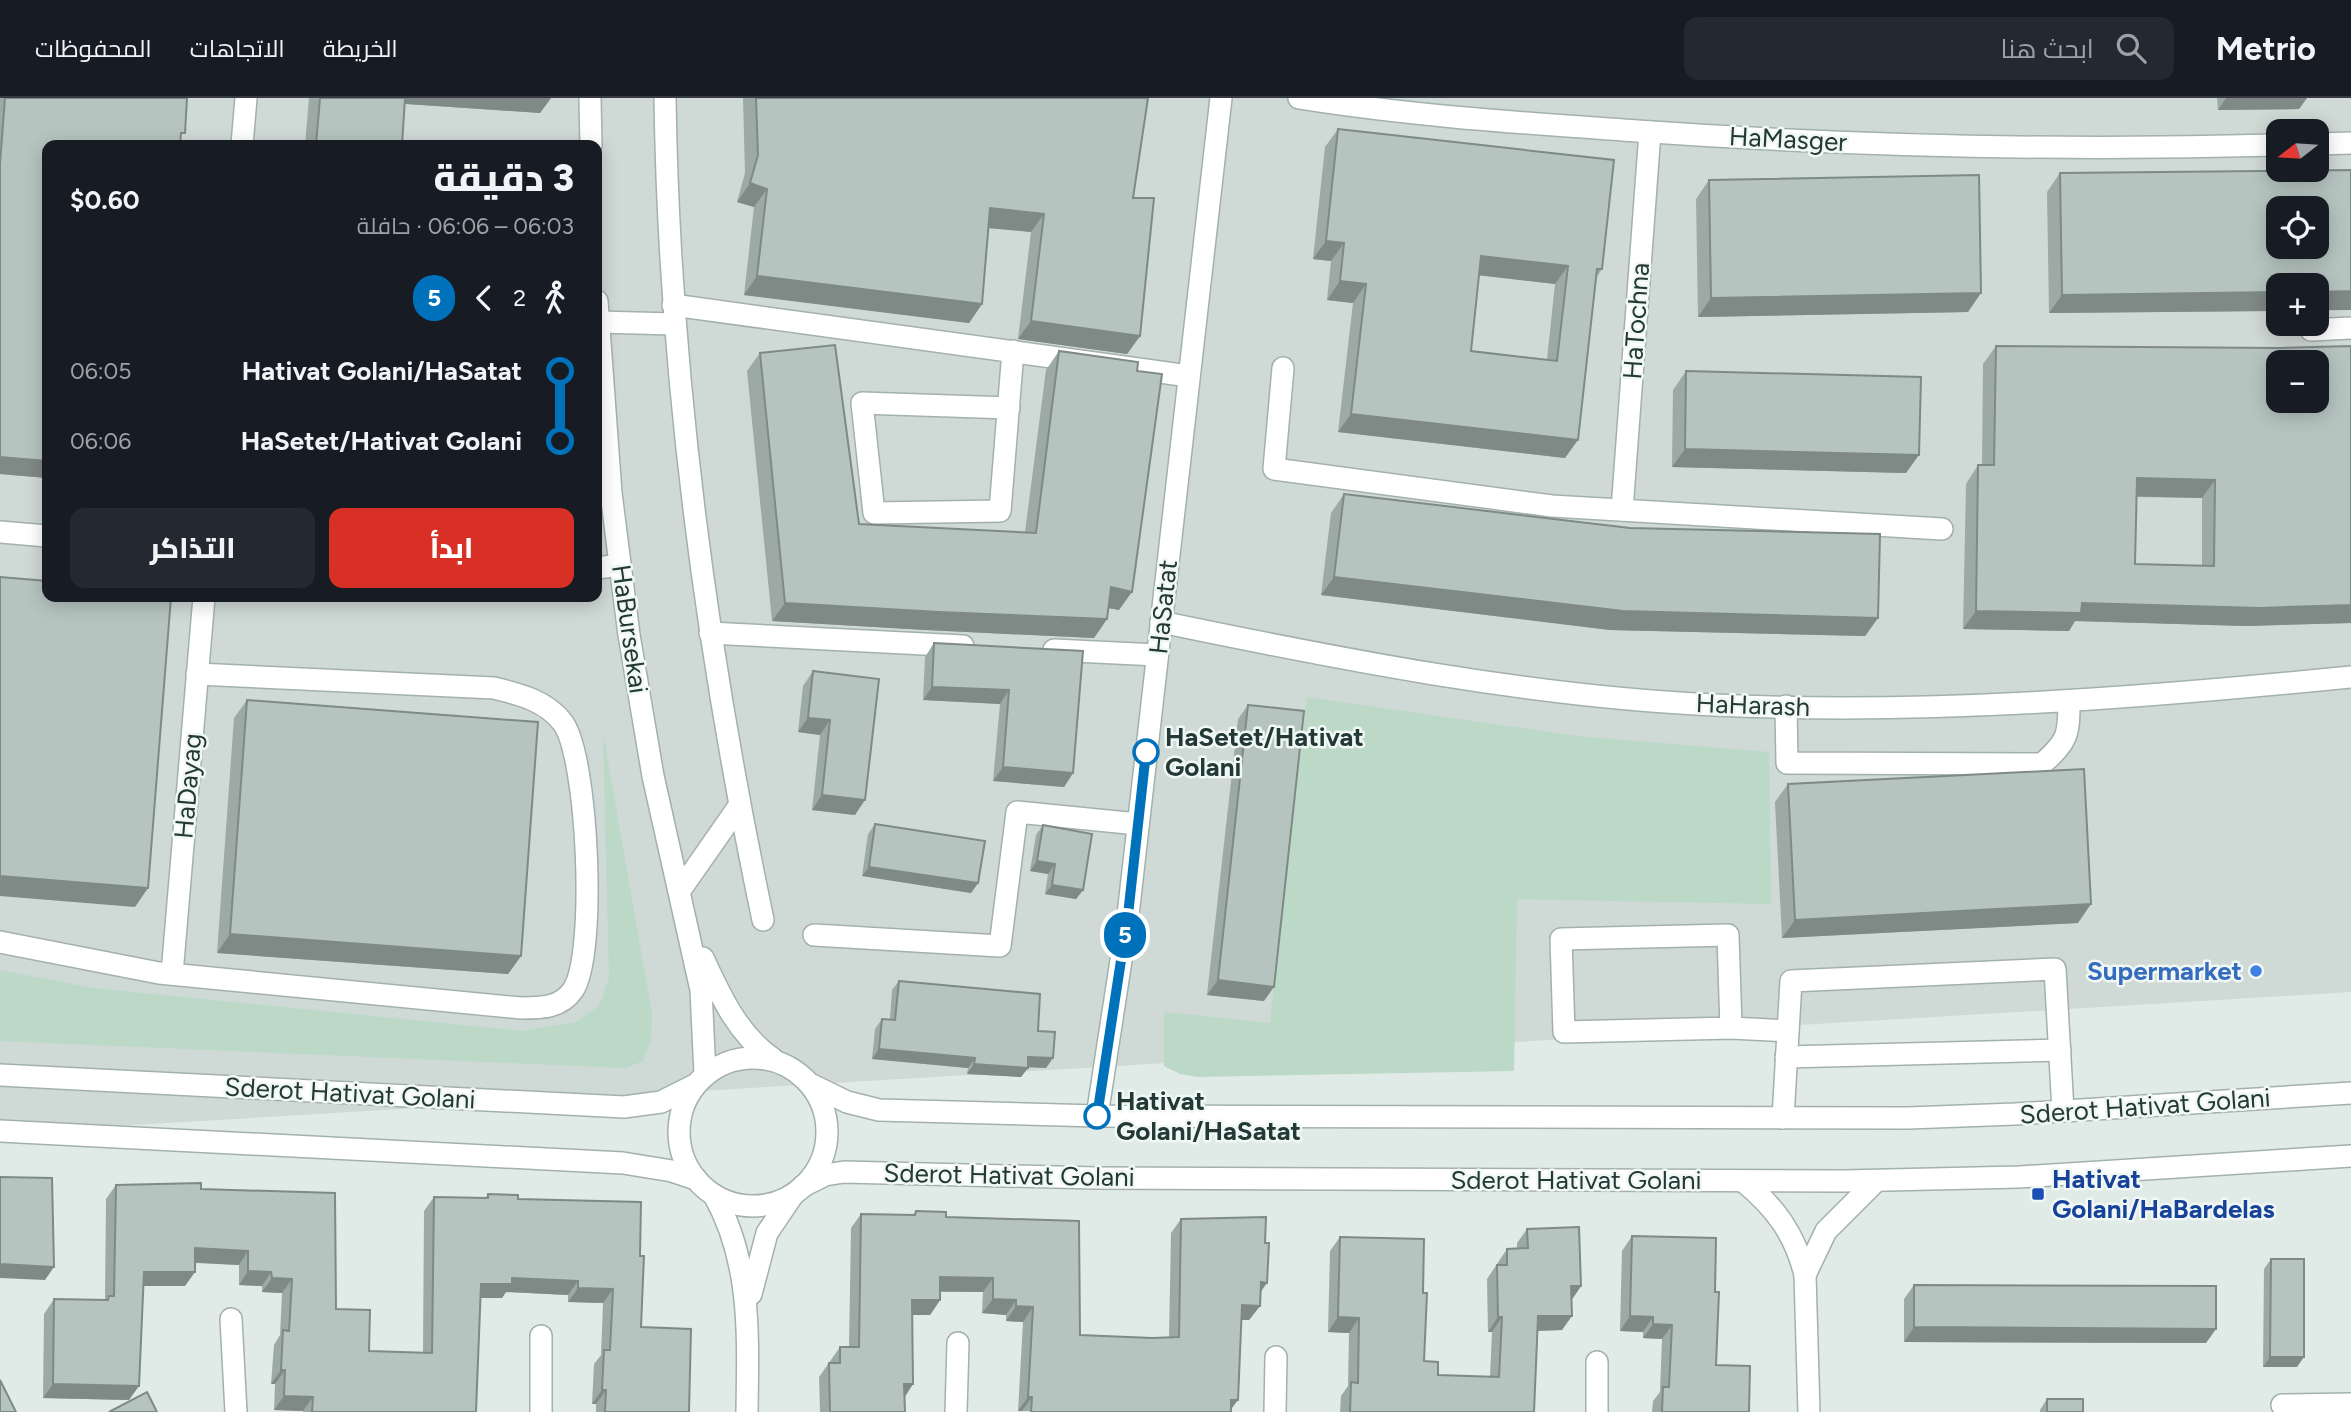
<!DOCTYPE html>
<html lang="ar">
<meta charset="utf-8">
<style>
:root{--surface:#171b24;--page:#242831;--text:#f1f3f6;--muted:#9ea1a6;--line:#363941;--accent:#d93025}
body{margin:0;font-family:Figtree,Cairo,sans-serif;background:var(--page);color:var(--text);direction:rtl;height:100vh;display:flex;flex-direction:column;font-size:26px;white-space:nowrap}
*{box-sizing:border-box;margin:0}
p{font-size:23px;color:var(--muted)}
.icon{flex:none;width:38px;height:38px;fill:none;stroke:currentColor;stroke-width:2;stroke-linecap:round;stroke-linejoin:round}
.map{position:relative;flex:1;overflow:hidden;direction:ltr}
.details{position:absolute;left:42px;top:42px;width:560px;height:462px;display:flex;flex-direction:column;background:var(--surface);border-radius:14px;box-shadow:0 4px 18px #0003;direction:rtl}
.details>*{flex:none}
.badge{padding:0 14px;border-radius:23px;font-size:24px;line-height:46px}
.needle{width:46px;rotate:253deg}
.tools{position:absolute;left:2266px;top:21px;display:grid;gap:14px}
.tools a{display:grid;place-items:center;width:63px;height:63px;border-radius:14px;background:var(--surface);box-shadow:0 4px 18px #0003;font-size:35px}
.map>.badge{position:absolute;translate:-50% -50%;box-shadow:0 0 0 4px #fff}
.legs{display:flex;align-items:center;gap:10px;height:77px;padding:0 28px;font-size:23px}
.legs p{margin-inline-start:auto}
.summary{display:flex;align-items:center;justify-content:space-between;height:119px;padding:0 28px}
h1{font-size:38px;font-weight:800;line-height:52px}
.button{display:flex;gap:14px;margin-top:auto;padding:14px 28px}
.button a{flex:1;height:80px;border-radius:14px;background:var(--accent);color:#fff;font-size:28px;font-weight:800;line-height:80px;text-align:center}
.button a+a{background:var(--page);color:var(--text)}
ul{padding:0 28px;list-style:none}
li{display:flex;align-items:center;gap:24px;height:70px;font-size:26px}
li i{display:grid;place-items:center;width:10px;height:100%;margin:0 9px;background:currentColor}
li i::after{content:'';width:18px;height:18px;margin:-9px;border:5px solid;border-radius:50%;background:var(--surface)}
li p{margin-inline-start:auto}
li:first-child i{background:linear-gradient(#0000 50%,currentColor 0)}
li:last-child i{background:linear-gradient(currentColor 50%,#0000 0)}
header{display:flex;align-items:center;gap:42px;box-sizing:border-box;height:98px;padding:0 35px;background:var(--surface);border-bottom:2px solid var(--line)}
header strong{font-size:33px}
nav{display:flex;gap:38px;margin-inline-start:auto;font-size:24px}
.search{width:490px;height:63px;background:var(--page);display:flex;align-items:center;gap:18px;box-sizing:border-box;padding:0 24px;border-radius:14px;color:var(--muted);font-size:26px}
.map>svg:first-child{display:block}
.built{fill:#cfd9d6;fill-rule:evenodd}
.green{fill:#bbd9c6}
.lines{fill:none;stroke-linecap:round;stroke-linejoin:round}
.minor-casing{stroke:#a3b1ad;stroke-width:24}
.minor{stroke:#fff;stroke-width:21}
.wall{fill:#9da9a5;fill-rule:evenodd}
.shaded-wall{fill:#7f8986}
.building{fill:#b6c4c0;stroke:#7f8986;stroke-width:2;fill-rule:evenodd}
.line-1-casing{stroke:#fff;stroke-width:16}
.line-1{stroke:#0072bc;stroke-width:10}
.stop-1-dot{fill:#fff;stroke:#0072bc;stroke-width:3.5}
.shop-dot{fill:#3f7fe0;stroke:#f0f7f4;stroke-width:2.5}
.transit-dot{fill:#1a4fb4;stroke:#f0f7f4;stroke-width:2.5}
.labels{text-anchor:middle;dominant-baseline:central;stroke-width:5;stroke-linejoin:round;paint-order:stroke}
.street-label{font-size:26px;fill:#223935;stroke:#f0f7f4}
.stop-label{font-size:26px;font-weight:bold;fill:#223935;stroke:#f0f7f4;text-anchor:start}
.shop-label{font-size:26px;font-weight:bold;fill:#366cbe;stroke:#f0f7f4;text-anchor:end}
.transit-label{font-size:26px;font-weight:bold;fill:#164399;stroke:#f0f7f4;text-anchor:start}
</style>
<header>
<strong>Metrio</strong>
<div class="search"><svg class="icon" aria-label="search" viewBox="0 0 24 24"><circle cx="10" cy="10" r="6"/><path d="M15 15l6 6"/></svg>ابحث هنا</div>
<nav><a>الخريطة</a><a>الاتجاهات</a><a>المحفوظات</a></nav>
</header>
<div class="map">
<svg width="2351" height="1314" viewBox="0 0 2351 1314">
<rect width="100%" height="100%" fill="#e0eae6"/>
<path class="built" d="M0 0H2351V894L0 1035ZM2278 33H2317V72H2278ZM47 47H597V499H47ZM2278 110H2317V149H2278ZM2278 187H2317V226H2278ZM2278 264H2317V303H2278Z"/>
<g class="green">
<path d="M1307 599 1577 638 1769 654 1771 806 1517 801 1514 973 1197 979 1180 976 1164 968V914L1270 925Z"/>
<path d="M603 635 652 916 651 942 643 963 626 970 0 943V872L93 890 523 933 576 924 599 908 609 880Z"/>
</g>
<g class="lines">
<defs>
<g id="minor">
<path d="M590 0 591 47"/>
<path d="M665 0C669 278 706 551 763 822"/>
<path d="M1299 0C1411 18 1524 25 1637 33 1850 48 2065 53 2278 47"/>
<path d="M2317 46 2351 45"/>
<path d="M242 47 246 0"/>
<path d="M597 203 611 395 629 537 653 678 701 892 705 976"/>
<path d="M673 207 1189 278"/>
<path d="M598 224 674 226"/>
<path d="M2311 232 2351 230"/>
<path d="M1283 270 1274 371 1552 408 1942 431"/>
<path d="M1009 310 862 305 874 415 1000 413 1013 253"/>
<path d="M1622 412 1650 34"/>
<path d="M0 434 47 438"/>
<path d="M597 470 620 467"/>
<path d="M1161 524C1344 562 1527 598 1714 607 1927 617 2139 600 2351 579"/>
<path d="M710 535 963 548"/>
<path d="M1054 552 1157 557"/>
<path d="M1786 608 1787 665 2042 666C2068 643 2069 637 2069 603"/>
<path d="M681 791 739 708"/>
<path d="M814 837 1000 848 1017 714 1138 726"/>
<path d="M0 844 159 875 521 910C541 910 561 910 573 892 597 857 588 659 563 625 547 603 519 596 494 590L197 576"/>
<path d="M703 860C720 897 738 937 773 961"/>
<path d="M172 876 204 499"/>
<path d="M1731 930 1728 837 1561 841 1564 934 1731 930 1788 933"/>
<path d="M1786 959 2060 952"/>
<circle cx="753" cy="1034" r="74"/>
<path d="M0 977 624 1009 661 1004 695 987"/>
<path d="M810 986 847 1004 879 1012 1097 1018 1908 1020 2015 1016 2351 995"/>
<path d="M1097 1018 1128 817 1221 0"/>
<path d="M1783 1020 1791 883 2055 871 2063 1013"/>
<path d="M0 1033 623 1065 672 1073 696 1081"/>
<path d="M1743 1083C1775 1109 1795 1136 1805 1177L1809 1314"/>
<path d="M803 1088 825 1077 844 1074 1096 1080 1844 1083 2019 1079 2351 1058"/>
<path d="M714 1097C752 1165 748 1239 747 1314"/>
<path d="M1805 1177 1826 1133 1876 1083"/>
<path d="M751 1196 767 1135 792 1098"/>
<path d="M231 1221 236 1314"/>
<path d="M1597 1264V1314"/>
<path d="M2282 1307 2351 1306"/>
<path d="M541 1314V1238"/>
<path d="M956 1314 958 1245"/>
<path d="M1275 1314 1276 1259"/>
</g>
</defs>
<use href="#minor" class="minor-casing"/>
<use href="#minor" class="minor"/>
</g>
<g class="wall">
<path d="M0 0H187L47 47V380L0 376Z"/>
<path d="M309 0H551L540 15 405 6 402 47H305Z"/>
<path d="M743 0H1148L1133 100 1140 238 1127 256 1018 241 1031 134 989 130 982 206 969 225 744 197 754 109 737 104 745 75Z"/>
<path d="M2217 0H2307L2299 11 2218 12Z"/>
<path d="M1338 31 1602 171 1596 180 1565 360 1338 334 1353 205 1327 202 1331 163 1313 161 1325 49ZM1479 177 1555 186 1547 261 1471 253Z"/>
<path d="M2351 72V212L2049 215 2047 94 2060 75Z"/>
<path d="M1709 82 1968 214 1698 219 1696 101Z"/>
<path d="M1996 248 2281 250 2351 248V525L2246 528 2075 523 2069 533 1963 531 1966 386 1978 367H1982L1983 266ZM2136 399 2202 400V468L2135 466Z"/>
<path d="M1059 253 1119 512 1108 510 1107 521 1094 540 926 532 772 523 747 273 760 255 859 426 1025 434 1046 272Z"/>
<path d="M1686 273 1906 375 1672 369 1673 292Z"/>
<path d="M1344 396 1878 520 1865 538 1610 532 1321 497 1331 415Z"/>
<path d="M934 545 1083 553 1073 675 1064 689 993 683 1000 606 923 602 925 559Z"/>
<path d="M813 573 879 581 855 717 812 712 820 637 798 634 803 588Z"/>
<path d="M247 602 521 858 508 876 217 855 234 620Z"/>
<path d="M1248 607 1264 903 1207 897 1238 621Z"/>
<path d="M1788 686 2078 825 1782 840 1775 704Z"/>
<path d="M875 726 978 785 971 795 862 778 868 736Z"/>
<path d="M1043 727 1083 792 1076 801 1045 796 1048 776 1030 773 1036 737Z"/>
<path d="M899 883 1038 933 1053 960 1046 970 1028 969 1021 979 967 976 968 970 872 961 875 931 882 921H890L892 892Z"/>
<path d="M116 1087 201 1091 336 1211 369 1253 423 1255 424 1113 434 1099 485 1100 488 1096 518 1101 641 1104V1229L689 1314H596V1306H592L594 1266 601 1257 603 1205 568 1204V1197L506 1194 502 1200H480L476 1314H303V1313L274 1312 275 1286H271L274 1247 280 1237 282 1195 262 1194V1188L239 1187V1167L195 1165 185 1188H143L129 1302 43 1300 44 1216 54 1201 105 1202 106 1101Z"/>
<path d="M916 1113 946 1119 1080 1237 1152 1240 1169 1239 1171 1135 1181 1121 1260 1194V1208L1249 1222H1242L1231 1314 1018 1313 1023 1224 1006 1223V1217L982 1215 983 1194H940V1202L930 1217H912L913 1286 905 1299V1314H820L819 1279 840 1249H849L851 1130 861 1116 913 1117Z"/>
<path d="M1527 1131 1581 1188 1572 1201 1562 1232 1538 1233 1534 1314H1340L1341 1298 1348 1288 1349 1235 1328 1234 1330 1153 1340 1139 1423 1195 1424 1263 1438 1277 1490 1279 1492 1234H1488L1487 1181 1507 1151H1517V1145Z"/>
<path d="M1632 1138 1716 1267 1749 1314H1652L1653 1303 1660 1294 1662 1241 1643 1240V1234L1620 1233 1622 1153Z"/>
<path d="M2271 1161 2297 1269H2263L2264 1171Z"/>
<path d="M1914 1187 2206 1245 1904 1244V1201Z"/>
<path d="M2047 1301 2083 1314H2040V1312Z"/>
</g>
<g class="shaded-wall">
<path d="M396 0H551L540 15 393 5Z"/>
<path d="M2226 0H2307L2299 11 2218 12Z"/>
<path d="M750 85 767 91 754 109 737 104Z"/>
<path d="M990 110 1044 116 1031 134 977 129Z"/>
<path d="M1326 143 1344 145 1331 163 1313 161Z"/>
<path d="M1481 158 1568 168 1555 186 1468 176Z"/>
<path d="M757 178 982 206 969 225 744 197Z"/>
<path d="M1340 183 1366 186 1353 205 1327 202Z"/>
<path d="M2351 193V212H2317V194Z"/>
<path d="M2278 194V213L2049 215 2062 197Z"/>
<path d="M1981 195 1968 214 1698 219 1711 200Z"/>
<path d="M1031 223 1140 238 1127 256 1018 241Z"/>
<path d="M1351 316 1578 342 1565 360 1338 334Z"/>
<path d="M1685 351 1919 357 1906 375 1672 369Z"/>
<path d="M0 359 47 363V380L0 376Z"/>
<path d="M2137 380 2215 382 2202 400 2124 398Z"/>
<path d="M1334 479 1878 520 1865 538 1610 532 1321 497Z"/>
<path d="M1111 489 1132 494 1119 512 1098 508Z"/>
<path d="M785 505 1107 521 1094 540 926 532 772 523Z"/>
<path d="M2082 505 2351 507V525L2246 528 2075 523 2069 533 1963 531 1976 513Z"/>
<path d="M932 589 1009 592 1000 606 923 602Z"/>
<path d="M808 620 830 622 820 637 798 634Z"/>
<path d="M1003 669 1073 675 1064 689 993 683Z"/>
<path d="M822 697 865 702 855 717 812 712Z"/>
<path d="M1037 763 1055 766 1048 776 1030 773Z"/>
<path d="M869 769 978 785 971 795 862 778Z"/>
<path d="M0 778 148 790 135 809 0 798Z"/>
<path d="M1052 787 1083 792 1076 801 1045 796Z"/>
<path d="M2091 806 2078 825 1782 840 1795 822Z"/>
<path d="M230 836 521 858 508 876 217 855Z"/>
<path d="M1218 882 1274 889 1264 903 1207 897Z"/>
<path d="M879 951 975 960 968 970 872 961Z"/>
<path d="M1028 959 1053 960 1046 970 1022 969Z"/>
<path d="M974 966 1028 970 1021 979 967 976Z"/>
<path d="M195 1150 248 1153 239 1167 186 1164Z"/>
<path d="M0 1166 54 1169 45 1182 0 1180Z"/>
<path d="M248 1173 271 1174 262 1188 239 1187Z"/>
<path d="M144 1174H195L185 1188H134Z"/>
<path d="M940 1179 993 1180 983 1194 930 1193Z"/>
<path d="M272 1180 292 1181 282 1195 262 1194Z"/>
<path d="M512 1180 578 1183 568 1197 506 1194 502 1200H471L481 1186Z"/>
<path d="M1261 1184 1267 1185 1257 1199Z"/>
<path d="M1571 1188H1581L1571 1203Z"/>
<path d="M578 1190 613 1191 603 1205 568 1204Z"/>
<path d="M993 1201 1016 1202 1006 1217 982 1215Z"/>
<path d="M912 1202H940L930 1217H901Z"/>
<path d="M1242 1207 1260 1208 1249 1222H1232Z"/>
<path d="M1016 1208 1033 1209 1023 1224 1006 1223Z"/>
<path d="M1538 1218H1572L1562 1232 1528 1233Z"/>
<path d="M1630 1218 1653 1219 1643 1234 1620 1233Z"/>
<path d="M1338 1219 1359 1220 1349 1235 1328 1234Z"/>
<path d="M1498 1219H1502L1492 1234H1488Z"/>
<path d="M1653 1226 1672 1227 1662 1241 1643 1240Z"/>
<path d="M1914 1229 2216 1231 2206 1245 1904 1244Z"/>
<path d="M2270 1259H2304L2297 1269H2263Z"/>
<path d="M281 1272H285L275 1286H271Z"/>
<path d="M53 1286 139 1288 129 1302 43 1300Z"/>
<path d="M904 1286H913L903 1301Z"/>
<path d="M602 1292H606L596 1306H592Z"/>
<path d="M284 1298 313 1299 303 1313 274 1312Z"/>
<path d="M1028 1299H1032L1022 1313H1018Z"/>
<path d="M1231 1302H1238L1229 1314Z"/>
</g>
<g class="building">
<path d="M5 0H187L185 35H181L180 47H47V363L0 359V66Z"/>
<path d="M320 0H405L402 47H316Z"/>
<path d="M756 0H1148L1133 100H1154L1140 238 1031 223 1044 116 990 110 982 206 757 178 767 91 750 85 758 57Z"/>
<path d="M1338 31 1614 62 1602 171H1597L1578 342 1351 316 1366 186 1340 183 1344 145 1326 143ZM1481 158 1568 168 1557 263 1471 253Z"/>
<path d="M2351 72V193L2317 194V187H2278V194L2062 197 2060 75ZM2278 110H2317V149H2278Z"/>
<path d="M1979 77 1981 195 1711 200 1709 82Z"/>
<path d="M835 247 859 426 1036 435 1059 253 1138 264 1137 273 1162 276 1132 494 1111 489 1107 521 939 514 785 505 760 255Z"/>
<path d="M1996 248 2281 250 2351 248V507L2259 510 2082 505 2081 515 1976 513 1978 367H1994ZM2278 264H2317V303H2278ZM2137 380 2215 382 2214 468 2135 466Z"/>
<path d="M1686 273 1921 279 1919 357 1685 351Z"/>
<path d="M1344 396 1630 430 1880 436 1878 520 1623 513 1334 479Z"/>
<path d="M0 479 47 483V499H171L148 790 0 778Z"/>
<path d="M934 545 1083 553 1073 675 1003 669 1009 592 932 589Z"/>
<path d="M813 573 879 581 865 702 822 697 830 622 808 620Z"/>
<path d="M247 602 538 624 521 858 230 836Z"/>
<path d="M1248 607 1304 613 1274 889 1218 882Z"/>
<path d="M2084 671 2091 806 1795 822 1788 686Z"/>
<path d="M875 726 985 743 978 785 869 769Z"/>
<path d="M1043 727 1092 736 1083 792 1052 787 1055 766 1037 763Z"/>
<path d="M899 883 1040 896 1038 933 1055 934 1053 960 1028 959V970L974 966 975 960 879 951 882 921 895 922Z"/>
<path d="M0 1079 52 1080 54 1169 0 1166Z"/>
<path d="M201 1085V1091L335 1095 336 1211 370 1212 369 1253 432 1255 434 1099 488 1100V1096L518 1097V1101L641 1104 640 1158H644L641 1229 691 1231 689 1314H605L606 1292H602L604 1252H610L613 1191 578 1190V1183L512 1180V1186H481L476 1314H312L313 1299 284 1298 285 1272H281L283 1232 289 1233 292 1181 272 1180 271 1174 248 1173V1153L195 1150V1174H144L139 1288 53 1286 54 1201 108 1202 109 1198H114L116 1087Z"/>
<path d="M916 1113 946 1114V1119L1079 1123 1080 1237 1152 1240 1179 1239 1181 1121 1266 1119 1265 1145H1269L1267 1185 1261 1184 1260 1208 1242 1207 1238 1302H1231V1314H1031L1032 1299H1028L1033 1209 1016 1208V1202L993 1201V1180L940 1179V1202H912L913 1286H904L905 1314H830L829 1265H840V1249H859L861 1116 915 1117Z"/>
<path d="M1579 1129 1581 1188H1571L1572 1218H1538L1534 1314H1350L1351 1284 1358 1285 1359 1220 1338 1219 1340 1139 1424 1141 1423 1195H1427L1424 1263 1438 1264V1277L1499 1279 1502 1219H1498L1497 1167H1507V1151L1528 1150 1527 1131Z"/>
<path d="M1632 1138 1716 1140 1715 1194H1719L1716 1267 1750 1268 1749 1314H1662L1663 1289H1669L1672 1227 1653 1226V1219L1630 1218Z"/>
<path d="M2271 1161H2304V1259H2270Z"/>
<path d="M1914 1187 2216 1188V1231L1914 1229Z"/>
<path d="M0 1282 16 1314H0Z"/>
<path d="M147 1294 157 1314H109Z"/>
<rect x="2047" y="1301" width="36" height="13"/>
</g>
<g class="lines">
<defs>
<path id="line-1" d="M1097 1018 1128 817 1146 654"/>
</defs>
<use href="#line-1" class="line-1-casing"/>
<use href="#line-1" class="line-1"/>
</g>
<g class="stop-1-dot">
<circle cx="1146" cy="654" r="12"/>
<circle cx="1097" cy="1018" r="12"/>
</g>
<circle class="shop-dot" cx="2256" cy="873" r="7"/>
<rect class="transit-dot" x="2031" y="1089" width="14" height="14" rx="3.5"/>
<g class="labels">
<g class="street-label">
<text transform="translate(1788 41) rotate(3)">HaMasger</text>
<text transform="translate(1636 223) rotate(-86)">HaTochna</text>
<text transform="translate(1163 509) rotate(-84)">HaSatat</text>
<text transform="translate(630 531) rotate(82)">HaBursekai</text>
<text transform="translate(1753 607) rotate(2)">HaHarash</text>
<text transform="translate(188 688) rotate(-85)">HaDayag</text>
<text transform="translate(350 995) rotate(3)">Sderot Hativat Golani</text>
<text transform="translate(2145 1008) rotate(-4)">Sderot Hativat Golani</text>
<text transform="translate(1009 1077) rotate(1)">Sderot Hativat Golani</text>
<text x="1576" y="1082">Sderot Hativat Golani</text>
</g>
<g class="stop-label">
<text x="1165" y="639">HaSetet/Hativat<tspan x="1165" dy="30">Golani</tspan></text>
<text x="1116" y="1003">Hativat<tspan x="1116" dy="30">Golani/HaSatat</tspan></text>
</g>
<g class="shop-label">
<text x="2242" y="873">Supermarket</text>
</g>
<g class="transit-label">
<text x="2052" y="1081">Hativat<tspan x="2052" dy="30">Golani/HaBardelas</tspan></text>
</g>
</g>
</svg>
<div class="tools">
<a><svg class="needle" viewBox="-14 -14 28 28"><path d="M0-13l5 13h-10z" fill="#e53935"/><path d="M0 13l5-13h-10z" fill="#9ea1a6"/></svg></a>
<a><svg class="icon" aria-label="locate" viewBox="0 0 24 24"><circle cx="12" cy="12" r="6"/><path d="M12 2v4M12 18v4M2 12h4M18 12h4"/></svg></a>
<a>+</a>
<a>−</a>
</div>
<b class="badge" style="left:1125px;top:837px;background:#0072bc;color:#fff">5</b>
<section class="details">
<div class="summary"><div><h1>3 دقيقة</h1><p>06:03 – 06:06 · حافلة</p></div><b>$0.60</b></div>
<div class="legs"><svg class="icon" aria-label="walk" viewBox="0 0 24 24"><circle cx="13" cy="4" r="2"/><path d="M13 8l-2 6 4 7M11 14l-3 7M7 12l3-4h3l4 4"/></svg>2<svg class="icon" aria-label="back" viewBox="0 0 24 24"><path d="M15 5l-7 7 7 7"/></svg><b class="badge" style="background:#0072bc;color:#fff">5</b></div>
<ul>
<li><i style="color:#0072bc"></i><b>Hativat Golani/HaSatat</b><p>06:05</p></li>
<li><i style="color:#0072bc"></i><b>HaSetet/Hativat Golani</b><p>06:06</p></li>
</ul>
<div class="button"><a>ابدأ</a><a>التذاكر</a></div>
</section>
</div>
